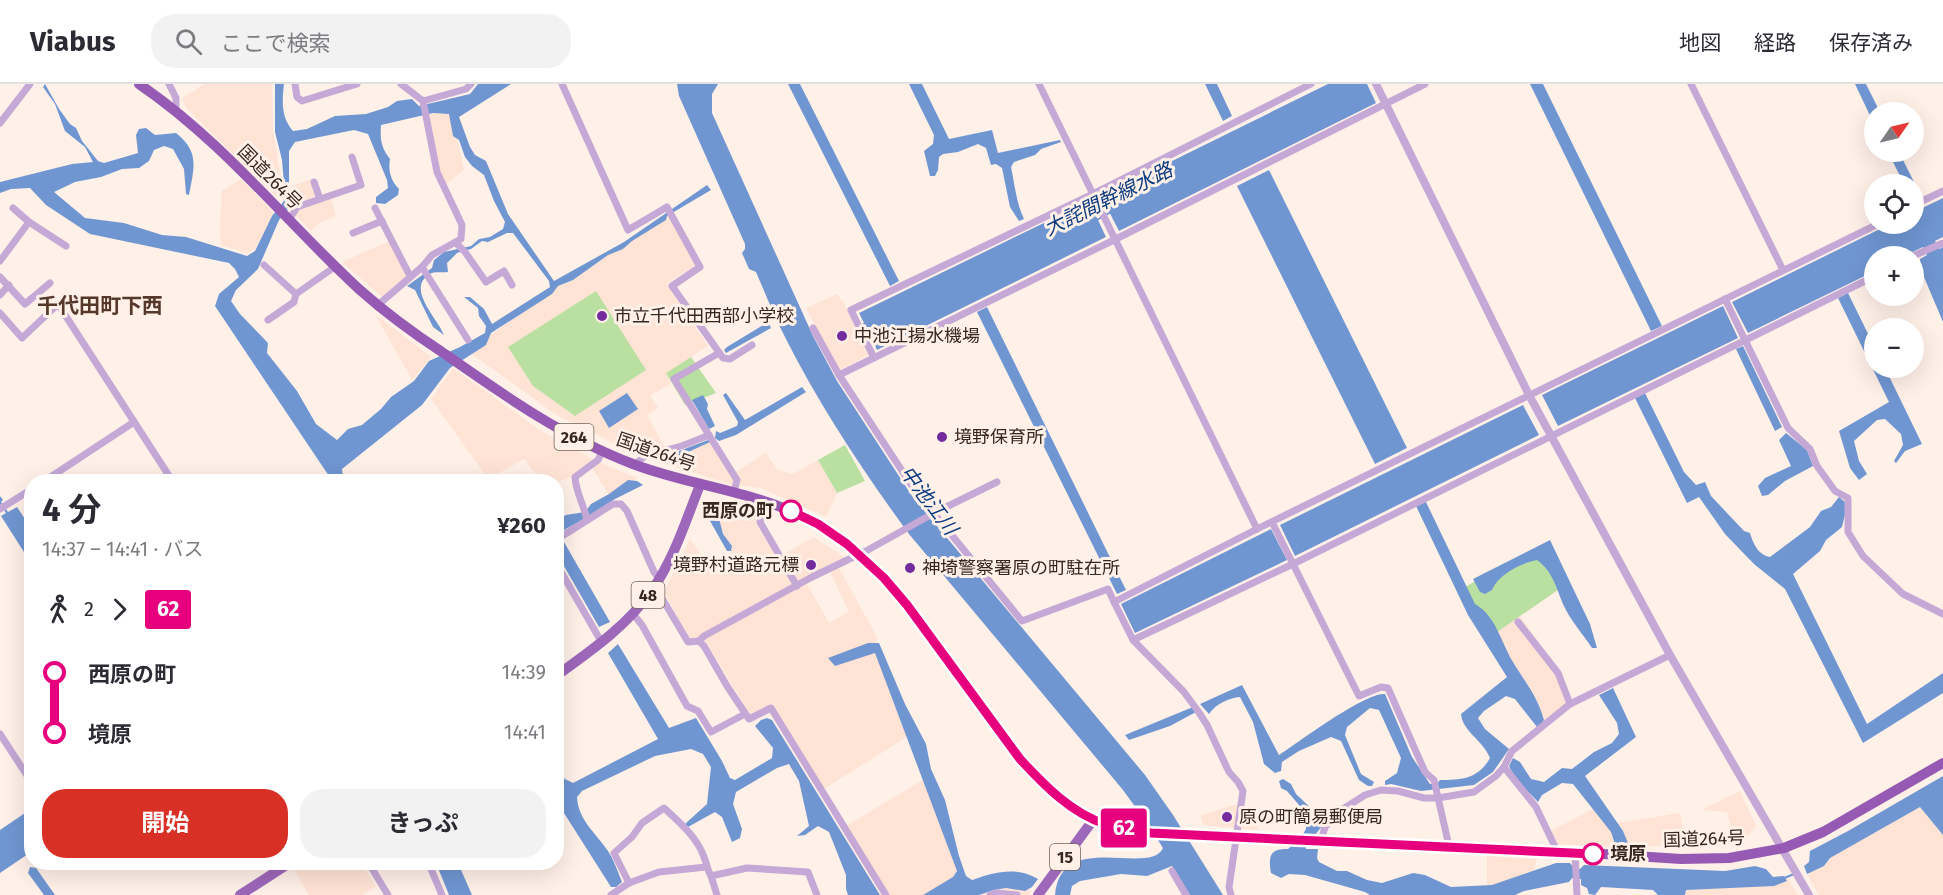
<!DOCTYPE html>
<html lang="ja">
<meta charset="utf-8">
<style>
:root{--surface:#fff;--page:#f2f2f3;--text:#2b2b33;--muted:#7c7c81;--line:#e1e1e2;--accent:#d93025}
body{margin:0;font-family:"Fira Sans","Noto Sans JP",sans-serif;background:var(--page);color:var(--text);height:100vh;display:flex;flex-direction:column;font-size:22px;white-space:nowrap}
*{box-sizing:border-box;margin:0}
p{font-size:20px;color:var(--muted)}
.icon{flex:none;width:33px;height:33px;fill:none;stroke:currentColor;stroke-width:2;stroke-linecap:round;stroke-linejoin:round}
.map{position:relative;flex:1;overflow:hidden}
.drawer{position:absolute;left:24px;top:390px;width:540px;height:396px;display:flex;flex-direction:column;background:var(--surface);border-radius:24px;box-shadow:0 6px 24px #0002}
.drawer>*{flex:none}
.badge{padding:0 12px;border-radius:4px;font-size:21px;line-height:39px}
.needle{width:39px;rotate:56deg}
.controls{position:absolute;left:1864px;top:18px;display:grid;gap:12px}
.controls a{display:grid;place-items:center;width:60px;height:60px;border-radius:50%;background:var(--surface);box-shadow:0 6px 24px #0002;font-size:30px}
.map>.badge{position:absolute;translate:-50% -50%;box-shadow:0 0 0 3px #fff}
.legs{display:flex;align-items:center;gap:9px;height:66px;padding:0 18px;font-size:20px}
.legs p{margin-inline-start:auto}
.summary{display:flex;align-items:center;justify-content:space-between;height:102px;padding:0 18px}
h1{font-size:33px;font-weight:700;line-height:45px}
.action{display:flex;gap:12px;margin-top:auto;padding:12px 18px}
.action a{flex:1;height:69px;border-radius:24px;background:var(--accent);color:#fff;font-size:24px;font-weight:700;line-height:69px;text-align:center}
.action a+a{background:var(--page);color:var(--text)}
ul{padding:0 18px;list-style:none}
li{display:flex;align-items:center;gap:21px;height:60px;font-size:22px}
li i{display:grid;place-items:center;width:9px;height:100%;margin:0 8px;background:currentColor}
li i::after{content:'';width:15px;height:15px;margin:-8px;border:4px solid;border-radius:50%;background:var(--surface)}
li p{margin-inline-start:auto}
li:first-child i{background:linear-gradient(#0000 50%,currentColor 0)}
li:last-child i{background:linear-gradient(currentColor 50%,#0000 0)}
header{display:flex;align-items:center;gap:36px;box-sizing:border-box;height:84px;padding:0 30px;background:var(--surface);border-bottom:2px solid var(--line)}
header strong{font-size:28px}
nav{display:flex;gap:33px;margin-inline-start:auto;font-size:21px}
.search{width:420px;height:54px;background:var(--page);display:flex;align-items:center;gap:15px;box-sizing:border-box;padding:0 21px;border-radius:24px;color:var(--muted);font-size:22px}
.map>svg:first-child{display:block}
.built{fill:#ffe4d6;fill-rule:evenodd}
.green{fill:#bae0a1}
.water{fill:#7096d2;fill-rule:evenodd}
.lines{fill:none;stroke-linecap:round;stroke-linejoin:round}
.stream{stroke:#7096d2;stroke-width:2}
.minor{stroke:#c5a8d6;stroke-width:7}
.tertiary{stroke:#c5a8d6;stroke-width:8}
.primary{stroke:#9d67ba;stroke-width:10}
.trunk{stroke:#965ab4;stroke-width:10}
.line-1-casing{stroke:#fff;stroke-width:14}
.line-1{stroke:#e6007e;stroke-width:9}
.poi-dot{fill:#742b9e;stroke:#fff0e8;stroke-width:2}
.stop-1-dot{fill:#fff;stroke:#e6007e;stroke-width:3}
.labels{text-anchor:middle;dominant-baseline:central;stroke-width:6;stroke-linejoin:round;paint-order:stroke}
.shield{fill:#fff0e8;stroke:#72645d;stroke-width:1.5}
.shield-label{font-size:16px;font-weight:bold;fill:#362821}
.street-label{font-size:18px;fill:#362821;stroke:#fff0e8}
.poi-label{font-size:18px;fill:#362821;stroke:#fff0e8;text-anchor:start}
.stop-label{font-size:18px;font-weight:bold;fill:#362821;stroke:#fff0e8;text-anchor:end}
.water-label{font-size:20px;font-style:italic;fill:#0a3b81;stroke:#fff0e8}
.quarter-label{font-size:21px;font-weight:bold;fill:#553829;stroke:#fff0e8}
</style>
<header>
<strong>Viabus</strong>
<div class="search"><svg class="icon" aria-label="search" viewBox="0 0 24 24"><circle cx="10" cy="10" r="6"/><path d="M15 15l6 6"/></svg>ここで検索</div>
<nav><a>地図</a><a>経路</a><a>保存済み</a></nav>
</header>
<div class="map">
<svg width="1943" height="811" viewBox="0 0 1943 811">
<rect width="100%" height="100%" fill="#fff0e8"/>
<g class="built">
<path d="M204 0H272L273 47 282 101 277 113 187 25 182 15Z"/>
<path d="M451 26 464 86 446 100 440 87 429 28Z"/>
<path d="M241 95 274 129 255 165 247 169 221 161 220 141 222 107Z"/>
<path d="M312 95 319 118 331 114 336 132 319 139 311 147 291 127 295 118 291 102Z"/>
<path d="M668 131 696 181 666 200 708 262 666 289 671 299 650 312 658 324 647 331 670 373 715 355 734 389 766 369 777 386 793 390 818 376 837 409 826 433 761 404 733 401 646 374 607 356 555 330 469 268 555 202Z"/>
<path d="M390 157 407 191 382 213 342 178Z"/>
<path d="M837 210 847 224 869 271 839 286 806 224Z"/>
<path d="M375 230 431 273 412 296Z"/>
<path d="M453 284 540 346 594 376 637 394 610 413 590 380 572 393 557 398 541 397 524 375 488 395 431 315Z"/>
<path d="M721 418 756 427 758 443 777 474 814 453 851 478 839 484 878 555 875 565 910 651 819 708 766 623 750 630 705 556 691 558 664 508 690 455 710 483 732 471 708 424ZM830 488 849 528 829 539 807 500Z"/>
<path d="M1520 532 1561 589 1572 618 1546 637 1518 599 1490 553Z"/>
<path d="M926 694 967 804 1003 793 1031 807 1028 811H882L841 745Z"/>
<path d="M1740 707 1756 742 1742 759 1735 760 1727 728 1702 726Z"/>
<path d="M1238 720V736L1256 730 1258 746 1203 741 1201 731Z"/>
<path d="M1596 723 1611 740 1680 729 1686 762 1619 763 1551 760 1546 750Z"/>
<path d="M1920 723 1943 751V811H1819L1807 790 1824 782 1829 774Z"/>
<path d="M1487 771 1537 775 1529 802 1487 805Z"/>
<path d="M306 779H361L376 802 363 811H309L294 786Z"/>
<path d="M1788 795 1798 811H1667L1663 802Z"/>
</g>
<g class="green">
<path d="M596 207 646 286 575 332 533 302 508 263Z"/>
<path d="M691 273 716 309 685 321 666 289Z"/>
<path d="M845 361 865 397 837 409 818 376Z"/>
<path d="M1548 458 1568 499 1490 553 1461 505Z"/>
</g>
<g class="water">
<path d="M45 0 59 25 70 40 76 44 82 57 98 77 104 79 138 69 136 51 139 45 146 44 155 51 176 49C200 68 194 84 189 111L186 110 184 85 173 65 164 62 154 66 149 77 139 84 122 85 101 93 75 98 54 108 85 134 124 139 162 151 186 153 247 172 255 167 272 132 284 117 281 108 284 100 282 76 275 48V0H284C282 17 281 34 293 47L307 45 335 32 366 30 388 23 397 17 412 15 419 22 470 10 478 0H511L459 33 470 63 475 71 486 77 508 130 554 197 624 158 707 101 711 106 667 132 666 136 632 157 623 165 608 171 573 196 558 202 552 210 491 249 486 261 450 284 422 321 342 385 343 392 346 397 333 398 215 222 219 210 239 193 235 185 229 179 90 150 46 121 30 104 11 105 0 109V98L72 80 93 78 85 63 65 47 55 20 43 3ZM433 29 449 30 453 52 459 56 465 73 472 82 484 91 494 117 505 138 503 145 490 153 479 155 471 162 444 168 434 176 432 184 407 202 415 206 433 243 444 251C438 235 405 204 430 190 434 187 442 189 448 188L447 179 457 169 471 165 482 157 488 158 507 149H513L549 197 550 203 492 240 484 225 470 213H464L478 224 479 232 486 242 485 249 460 263 429 277 414 297 391 313 381 325 362 341 348 345 337 356 316 340 297 307 267 269 268 259 240 230 231 217 236 206 258 185 279 136 294 118 289 106V67L295 58 354 46 368 50 387 96 388 104 376 113V119L385 120 398 111 399 105C391 97 388 87 390 75 381 64 380 55 381 41Z"/>
<path d="M677 0H718L712 10V29L813 252 837 297 912 412 1145 691 1173 731 1223 811H1190L1172 782 1147 792 1121 790 1080 797 1072 802 1070 811H1055C1061 745 1150 793 1163 764L1147 739 1123 706 909 450C865 390 819 321 786 255 775 234 766 211 756 188L749 185 742 169 745 165V160L679 12Z"/>
<path d="M788 0H800L899 197 890 202Z"/>
<path d="M909 0H922L949 55 992 46 998 69 1060 56 1061 58 1041 65 1035 71 1014 78 1011 83C1015 102 1016 118 1024 135L1019 137 1010 123 1002 84 996 80 991 81 986 64 978 60 958 68 943 70 939 73 938 86 935 92H930L924 67 933 60 934 51Z"/>
<path d="M1205 0H1217L1232 32 1223 37Z"/>
<path d="M1328 0H1367L1376 19 1119 147 1101 112Z"/>
<path d="M1530 0H1543L1662 242 1651 247Z"/>
<path d="M1855 0H1866L1880 28H1875V42Z"/>
<path d="M1888 68H1899L1922 114 1914 118V100H1904Z"/>
<path d="M1269 86 1407 364 1375 380 1237 102Z"/>
<path d="M1943 114V153L1935 157 1939 165 1943 163V238L1921 186 1920 175 1927 171 1923 163 1904 172H1875V187L1748 249 1732 218 1890 140H1914V128Z"/>
<path d="M1089 117 1106 153 877 266 870 250 865 251 860 241 864 239 859 229Z"/>
<path d="M1848 209 1875 264V284H1885L1922 360 1905 367 1896 379 1894 377 1903 361 1901 350 1885 335 1877 336 1854 357 1859 377 1867 390 1859 396 1850 384 1839 347 1889 318 1838 214Z"/>
<path d="M1723 222 1738 254 1558 342 1542 311Z"/>
<path d="M987 223 1126 506 1117 510 977 228Z"/>
<path d="M768 238 771 244 726 269 724 266 727 263Z"/>
<path d="M1743 262 1782 343 1775 347 1736 265Z"/>
<path d="M802 303 806 308 736 351 719 357 715 354 716 347 720 349 737 342 738 338 723 311 726 309 745 336Z"/>
<path d="M627 309 638 325 609 344 599 327Z"/>
<path d="M1645 309 1684 388 1696 401 1705 398 1711 412 1744 447 1750 449C1753 459 1758 471 1770 473L1810 443 1821 427 1831 423 1839 413 1845 418 1846 426 1842 443 1826 456 1820 467 1793 490 1867 640 1943 589V609L1863 659 1785 505 1754 480 1725 450 1699 413 1687 419 1635 314Z"/>
<path d="M703 311 708 320 707 325 715 342 709 345 692 316Z"/>
<path d="M1523 321 1539 351 1295 472 1280 441Z"/>
<path d="M1786 349 1807 366 1813 382 1785 397 1768 411 1762 412 1758 402 1765 394 1791 382 1779 356Z"/>
<path d="M708 356 710 358 684 370 689 379 685 383 671 380 666 372Z"/>
<path d="M628 396 637 397 643 401 615 415 582 436 557 450 556 436 566 431 585 428 591 420 609 410Z"/>
<path d="M0 412 3 416 1 418 8 428 17 423 31 444V479L1 432 6 429 0 420Z"/>
<path d="M1426 418 1475 520C1496 532 1501 558 1513 578 1526 600 1536 609 1544 636L1542 639 1537 643 1515 615 1506 612 1484 627 1478 634 1485 645 1509 665 1493 688 1474 701 1421 707 1391 700 1385 701V697L1397 689 1401 674 1379 626 1370 624 1347 643 1345 651 1361 690 1374 698 1372 702H1368L1359 696 1341 657 1331 653 1299 667 1282 678 1281 687 1275 689 1264 680 1253 638 1240 613C1228 614 1216 620 1209 630L1200 620 1242 601 1279 671C1297 659 1367 607 1385 610L1412 673 1430 700H1437L1440 696C1462 696 1478 695 1490 674 1483 656 1462 647 1461 630L1507 593 1468 531 1416 422Z"/>
<path d="M716 423 723 450 732 462 731 467H727L705 428Z"/>
<path d="M1271 445 1287 476 1135 549 1121 520Z"/>
<path d="M1550 456 1590 540 1597 564H1592C1583 550 1570 536 1563 520 1556 503 1553 488 1537 476 1521 479 1498 491 1492 506L1485 510 1480 508 1473 495Z"/>
<path d="M564 458 610 538 599 543 557 470V463Z"/>
<path d="M868 559H879L905 620 926 660 931 685 945 716 959 772 966 792 972 796C994 788 1017 782 1038 795L1032 803 1025 807 1006 804 994 806 979 811H923L953 793 957 787 875 569 835 582 828 574Z"/>
<path d="M618 560 669 644 696 634 722 677 730 694 735 696 772 674 773 664 755 642 761 636 767 634 772 636 880 811H848L846 805V791L829 748 818 742 805 751 797 752 809 742 799 697 789 680 777 684 736 708 733 720 742 745 740 754 732 758 722 733 715 728 688 743 685 740 707 720 711 683 703 670 691 665 655 672 582 707 577 713C578 736 596 749 608 767 614 776 618 788 622 798L616 803H611L557 718 556 684 565 695 573 699 658 655 608 569Z"/>
<path d="M1613 604 1636 653 1585 692 1623 747 1628 759 1615 760 1611 748 1573 700 1562 699 1542 711 1538 718 1515 694 1509 682 1513 674 1520 678 1531 695 1544 698 1562 684 1572 685 1594 668 1612 659 1619 650 1617 639 1599 611Z"/>
<path d="M1193 623 1196 628 1170 642 1129 656 1125 651Z"/>
<path d="M1943 692V751L1920 723 1830 774 1824 782 1807 790 1804 782 1809 778 1810 767 1848 747Z"/>
<path d="M1283 695 1291 700 1296 710 1315 728 1323 741 1306 762V765H1318L1317 774 1319 778 1337 787H1347L1367 796 1382 799 1413 789 1425 791 1451 803 1492 801 1556 779H1570L1574 784 1580 785 1584 781 1725 787 1755 782 1766 785 1773 793 1784 792 1787 797 1774 802 1686 806 1685 811H1658L1653 806 1601 803 1595 811 1589 810 1587 804 1581 801V795L1572 794 1569 798 1524 807 1515 811H1370L1365 808 1305 791 1289 790 1281 794 1271 789C1268 772 1270 764 1288 765L1300 755 1306 745 1305 728 1287 707 1281 704 1279 697Z"/>
<path d="M31 725V768L0 789V746Z"/>
<path d="M436 779H458L472 811H449Z"/>
<path d="M30 783 36 784 55 811H44L28 789Z"/>
</g>
<g class="lines">
<g class="stream">
<path d="M1095 137 1111 128"/>
<path d="M1782 795 1794 790"/>
</g>
<g class="minor">
<path d="M169 0 176 14V27"/>
<path d="M295 0 297 13 302 17 357 0"/>
<path d="M562 0 628 146 667 123 700 183 672 202 723 274 730 275 752 261"/>
<path d="M1039 0 1257 445"/>
<path d="M1691 0 1783 186"/>
<path d="M423 17 466 5 471 0"/>
<path d="M0 39 30 0"/>
<path d="M314 98 320 115"/>
<path d="M1914 121 1943 107"/>
<path d="M13 124 29 138 66 162"/>
<path d="M375 124 410 192"/>
<path d="M289 136 297 123 361 101 352 73"/>
<path d="M353 149 382 137"/>
<path d="M456 159 465 168 486 198 504 187 512 201"/>
<path d="M1913 172 1943 159"/>
<path d="M0 177 29 138"/>
<path d="M264 181 296 210"/>
<path d="M422 183 468 256"/>
<path d="M0 193 25 220 50 199"/>
<path d="M0 211 9 201"/>
<path d="M1725 215 1788 344 1810 365 1817 382 1835 407 1848 414V448L1863 472 1903 510 1943 530"/>
<path d="M378 221 422 183 432 171 461 155 462 141 437 88 423 17 401 0"/>
<path d="M0 229 22 254 58 220 173 398"/>
<path d="M268 236 294 218 296 210 336 182"/>
<path d="M813 244 839 291 914 405 1022 537 1108 505 1114 518 1257 445 1878 140"/>
<path d="M719 269 674 295 737 396 734 408"/>
<path d="M874 274 851 226 1093 110 1311 0"/>
<path d="M839 291 1116 155 1425 0"/>
<path d="M635 381C652 363 658 369 678 363 688 360 699 355 709 351"/>
<path d="M43 398 134 338"/>
<path d="M764 417 760 438 797 502"/>
<path d="M0 425 32 405"/>
<path d="M587 436C584 421 576 409 575 393L598 376 602 368"/>
<path d="M1272 438 1359 612 1381 603 1388 604 1425 688 1434 696 1449 762"/>
<path d="M556 456 613 420H621L627 427 654 488 659 494"/>
<path d="M556 479 602 559"/>
<path d="M653 505 660 511 688 558 699 557 704 552 812 493 866 467 934 429 997 398"/>
<path d="M1114 518 1133 556 1184 608 1198 627 1207 641 1229 688 1238 698 1243 707 1229 803 1231 811"/>
<path d="M633 530 642 541 687 622 698 627 711 648 745 630"/>
<path d="M1518 538 1558 589 1570 620"/>
<path d="M1133 556 1293 480 1875 192"/>
<path d="M699 557 704 562 727 602 749 635 771 624 886 811"/>
<path d="M0 650 32 699"/>
<path d="M1504 683 1536 723 1557 767"/>
<path d="M1321 757 1325 743 1343 725 1365 711 1381 706 1398 707 1424 714H1438L1474 708 1496 692 1504 683 1512 667 1570 620 1670 571"/>
<path d="M1575 769 1577 811"/>
<path d="M368 778 388 811"/>
<path d="M428 778 442 811"/>
<path d="M1172 787 1186 811"/>
<path d="M711 792 717 811"/>
<path d="M629 799 659 788 706 783"/>
<path d="M611 811 629 799 614 769 632 753 642 739 664 724C679 738 697 753 704 773 707 780 707 785 711 792L747 784 808 788 817 811"/>
<path d="M990 811 996 809 1017 811"/>
</g>
<path class="tertiary" d="M1376 0 1529 311 1670 571 1809 811"/>
<g class="primary">
<path d="M556 592C592 566 627 542 652 506 674 475 686 436 700 401"/>
<path d="M240 811 291 778"/>
<path d="M1038 811 1093 736"/>
</g>
<path class="trunk" d="M139 0C223 57 286 138 360 206 386 229 413 249 442 268 502 310 564 354 633 380 693 403 760 407 817 440 871 471 907 521 943 570 968 605 994 640 1020 675 1044 701 1073 732 1109 742 1136 749 1164 750 1192 752L1557 767 1681 775 1729 774 1784 764 1823 748 1943 679"/>
</g>
<g class="lines">
<defs>
<path id="line-1" d="M791 427 818 440 847 460 884 494 907 521 1020 675C1044 701 1071 729 1105 740 1120 745 1136 747 1151 749L1593 770"/>
</defs>
<use href="#line-1" class="line-1-casing"/>
<use href="#line-1" class="line-1"/>
</g>
<g class="poi-dot">
<circle cx="602" cy="232" r="6"/>
<circle cx="842" cy="252" r="6"/>
<circle cx="942" cy="353" r="6"/>
<circle cx="811" cy="481" r="6"/>
<circle cx="910" cy="484" r="6"/>
<circle cx="1227" cy="733" r="6"/>
</g>
<g class="stop-1-dot">
<circle cx="791" cy="427" r="10"/>
<circle cx="1593" cy="770" r="10"/>
</g>
<g class="labels">
<g class="shield">
<rect x="554.5" y="340" width="39" height="26" rx="4.5"/>
<rect x="631.5" y="498" width="33" height="26" rx="4.5"/>
<rect x="1050" y="760" width="30" height="26" rx="4.5"/>
</g>
<g class="shield-label">
<text x="574" y="353">264</text>
<text x="648" y="511">48</text>
<text x="1065" y="773">15</text>
</g>
<g class="street-label">
<text transform="translate(270 93) rotate(45)">国道264号</text>
<text transform="translate(656 368) rotate(19)">国道264号</text>
<text transform="translate(1704 755) rotate(-2)">国道264号</text>
</g>
<g class="poi-label">
<text x="614" y="232">市立千代田西部小学校</text>
<text x="854" y="252">中池江揚水機場</text>
<text x="954" y="353">境野保育所</text>
<text x="799" y="481" text-anchor="end">境野村道路元標</text>
<text x="922" y="484">神埼警察署原の町駐在所</text>
<text x="1239" y="733">原の町簡易郵便局</text>
</g>
<g class="stop-label">
<text x="774" y="427">西原の町</text>
<text x="1610" y="770" text-anchor="start">境原</text>
</g>
<g class="water-label">
<text transform="translate(1108 115) rotate(-26)">大詫間幹線水路</text>
<text transform="translate(929 416) rotate(53)">中池江川</text>
</g>
<g class="quarter-label">
<text x="100" y="222">千代田町下西</text>
</g>
</g>
</svg>
<div class="controls">
<a><svg class="needle" viewBox="-14 -14 28 28"><path d="M0-13l5 13h-10z" fill="#e53935"/><path d="M0 13l5-13h-10z" fill="#7c7c81"/></svg></a>
<a><svg class="icon" aria-label="locate" viewBox="0 0 24 24"><circle cx="12" cy="12" r="6"/><path d="M12 2v4M12 18v4M2 12h4M18 12h4"/></svg></a>
<a>+</a>
<a>−</a>
</div>
<b class="badge" style="left:1124px;top:744px;background:#e6007e;color:#fff">62</b>
<section class="drawer">
<div class="summary"><div><h1>4 分</h1><p>14:37 – 14:41 · バス</p></div><b>¥260</b></div>
<div class="legs"><svg class="icon" aria-label="walk" viewBox="0 0 24 24"><circle cx="13" cy="4" r="2"/><path d="M13 8l-2 6 4 7M11 14l-3 7M7 12l3-4h3l4 4"/></svg>2<svg class="icon" aria-label="forward" viewBox="0 0 24 24"><path d="M9 5l7 7-7 7"/></svg><b class="badge" style="background:#e6007e;color:#fff">62</b></div>
<ul>
<li><i style="color:#e6007e"></i><b>西原の町</b><p>14:39</p></li>
<li><i style="color:#e6007e"></i><b>境原</b><p>14:41</p></li>
</ul>
<div class="action"><a>開始</a><a>きっぷ</a></div>
</section>
</div>
